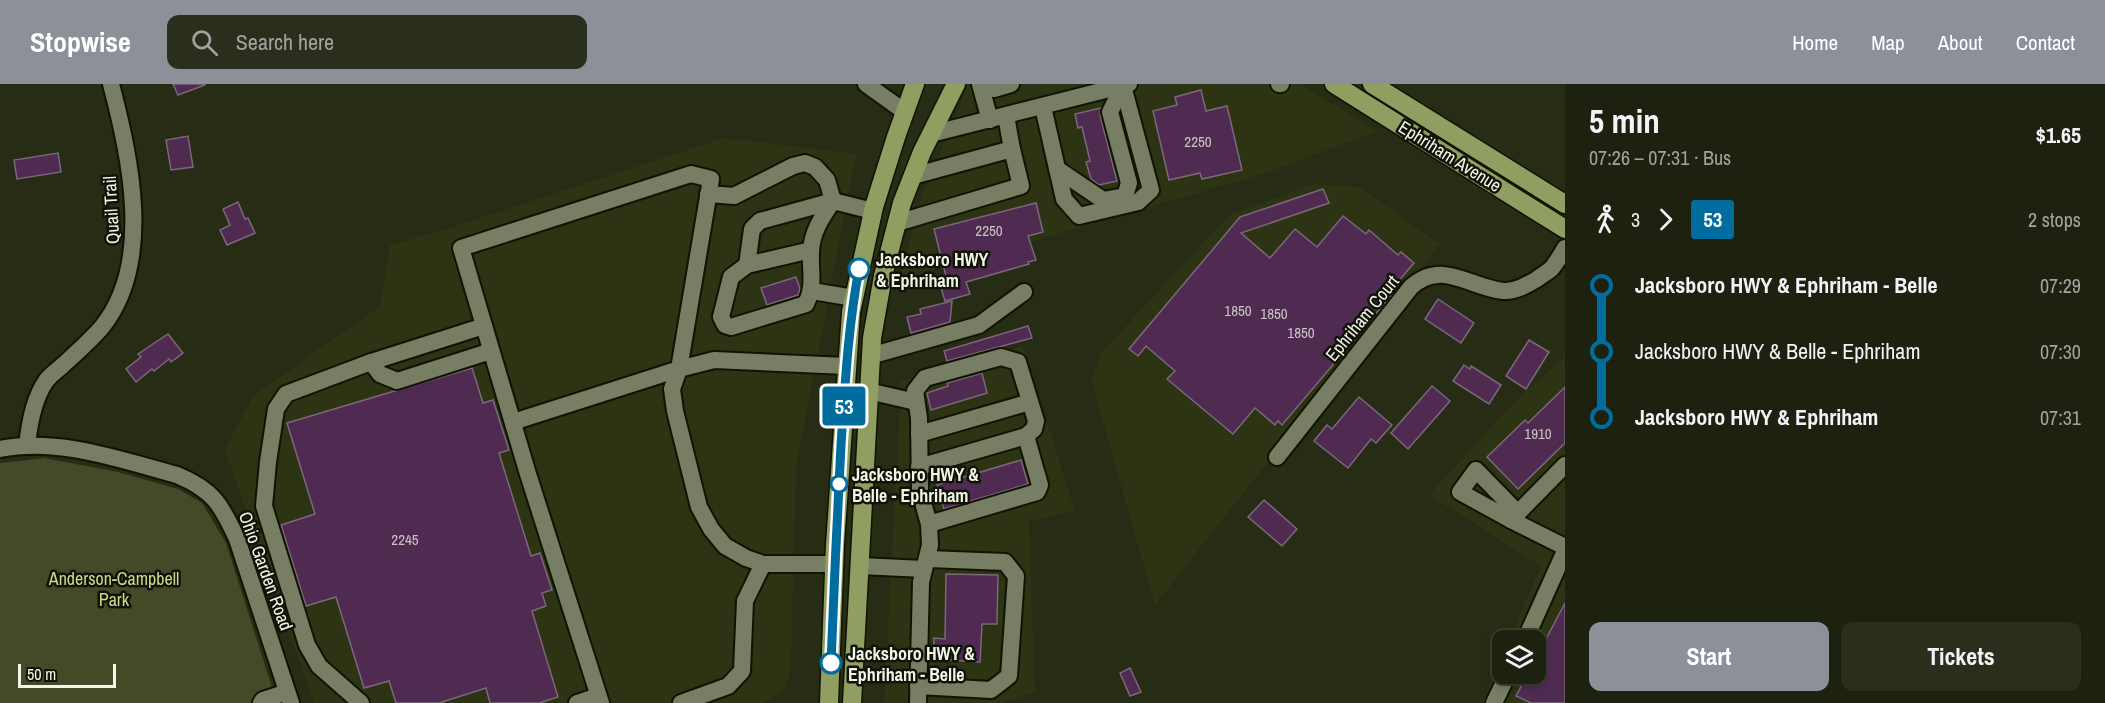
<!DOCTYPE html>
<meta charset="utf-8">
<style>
:root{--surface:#1d210f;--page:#2a2e1d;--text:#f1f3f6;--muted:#a0a39e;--line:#3b3e2f;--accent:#8c9099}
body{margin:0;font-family:"Archivo Narrow",sans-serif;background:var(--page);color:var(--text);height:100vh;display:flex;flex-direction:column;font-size:22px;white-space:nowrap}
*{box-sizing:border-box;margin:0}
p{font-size:20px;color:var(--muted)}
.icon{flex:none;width:33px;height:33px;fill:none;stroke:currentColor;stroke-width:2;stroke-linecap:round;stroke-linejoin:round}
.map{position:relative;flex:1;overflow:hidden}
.details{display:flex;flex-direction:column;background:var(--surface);width:540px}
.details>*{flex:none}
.badge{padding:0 12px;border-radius:4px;font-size:21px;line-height:39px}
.tools{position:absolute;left:1492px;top:546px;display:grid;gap:12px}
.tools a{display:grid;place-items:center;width:54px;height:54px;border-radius:12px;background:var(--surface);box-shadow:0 3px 9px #0003,0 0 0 2px var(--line);font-size:30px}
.scale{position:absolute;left:18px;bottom:15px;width:98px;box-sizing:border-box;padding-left:6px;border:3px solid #f2f6e7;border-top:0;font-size:16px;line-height:21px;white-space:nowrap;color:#f2f6e7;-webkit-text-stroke:4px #111309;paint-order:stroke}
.map>.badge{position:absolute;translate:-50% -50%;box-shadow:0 0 0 3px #fff}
.legs{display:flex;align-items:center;gap:9px;height:66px;padding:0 24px;font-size:20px}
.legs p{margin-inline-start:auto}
.overview{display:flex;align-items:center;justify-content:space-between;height:102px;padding:0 24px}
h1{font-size:33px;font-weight:800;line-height:45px}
.primary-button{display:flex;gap:12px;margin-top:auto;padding:12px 24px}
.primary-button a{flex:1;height:69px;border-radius:12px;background:var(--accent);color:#fff;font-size:24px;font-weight:800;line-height:69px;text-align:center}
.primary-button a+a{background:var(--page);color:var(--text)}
ul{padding:0 24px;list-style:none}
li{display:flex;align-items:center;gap:21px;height:66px;font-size:22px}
li i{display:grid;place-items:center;width:9px;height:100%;margin:0 8px;background:currentColor}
li i::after{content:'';width:15px;height:15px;margin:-8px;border:4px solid;border-radius:50%;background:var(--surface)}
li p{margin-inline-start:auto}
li:first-child i{background:linear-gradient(#0000 50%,currentColor 0)}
li:last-child i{background:linear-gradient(currentColor 50%,#0000 0)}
header{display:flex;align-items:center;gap:36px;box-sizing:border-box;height:84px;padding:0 30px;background:var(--accent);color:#fff}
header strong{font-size:28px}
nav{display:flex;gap:33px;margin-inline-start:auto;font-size:21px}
.search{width:420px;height:54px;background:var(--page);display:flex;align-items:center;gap:15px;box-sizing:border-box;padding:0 21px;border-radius:12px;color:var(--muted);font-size:22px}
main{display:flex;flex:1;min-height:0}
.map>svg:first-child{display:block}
.built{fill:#2d3414}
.green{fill:#424a28}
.building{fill:#4f2b51;stroke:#7c677c;stroke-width:1.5}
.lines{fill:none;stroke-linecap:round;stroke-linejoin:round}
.minor-casing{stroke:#101400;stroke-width:20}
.major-casing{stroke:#101400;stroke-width:21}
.minor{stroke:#777e63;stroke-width:16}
.major{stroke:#909e62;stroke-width:18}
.line-1-casing{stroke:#fff;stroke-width:14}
.line-1{stroke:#006d9e;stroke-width:9}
.stop-1-dot{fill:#fff;stroke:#006d9e;stroke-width:3}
.labels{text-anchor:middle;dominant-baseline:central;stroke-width:5;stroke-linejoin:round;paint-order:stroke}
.number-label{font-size:15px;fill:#c9c3c2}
.street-label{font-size:18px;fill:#f2f6e7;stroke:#111309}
.stop-label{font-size:18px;font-weight:bold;fill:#f2f6e7;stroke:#111309;text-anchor:start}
.park-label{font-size:18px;fill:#c9dc8a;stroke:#111309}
</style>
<header>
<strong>Stopwise</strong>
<div class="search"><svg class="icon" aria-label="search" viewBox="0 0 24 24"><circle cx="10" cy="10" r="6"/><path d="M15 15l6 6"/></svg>Search here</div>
<nav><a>Home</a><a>Map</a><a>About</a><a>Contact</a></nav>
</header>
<main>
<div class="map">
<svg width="1565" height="619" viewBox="0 0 1565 619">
<rect width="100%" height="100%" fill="#272c14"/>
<g class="built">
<path d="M969 0H1300L1377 47 1266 89 899 196 922 111Z"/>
<path d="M724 54 856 70 796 383 791 586 784 607 762 619H314L225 366 253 312 380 222 390 161 434 149Z"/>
<path d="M1314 100 1359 103 1440 160 1155 521 1091 296 1102 268 1229 131Z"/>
<path d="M1023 262 1075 427 1029 437 1035 608 1002 619H884L901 297Z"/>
<path d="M1565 273V619H1482L1503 570V590H1536V556H1509L1541 482 1429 411 1516 316Z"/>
</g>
<path class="green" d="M44 374 118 388 178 405 202 419 226 459 277 619H0V379Z"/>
<g class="building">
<path d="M173 0H205V1L178 11Z"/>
<path d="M1201 6 1206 27 1227 22 1242 86 1202 95 1200 89 1169 96 1153 27 1177 21 1175 13Z"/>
<path d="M1101 24 1100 31 1117 97 1099 101 1091 95 1086 78 1090 77 1082 43 1078 44 1075 30Z"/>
<path d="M188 52 193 83 171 86 166 56Z"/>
<path d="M58 69 61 88 17 95 14 76Z"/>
<path d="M1323 105 1329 119 1241 149 1270 174 1295 145 1317 163 1343 132 1366 150 1369 146 1398 171 1401 168 1414 179 1394 202 1397 204 1381 224 1282 341 1278 337 1275 341 1255 324 1233 350 1167 295 1175 287 1146 262 1138 272 1129 265 1240 133Z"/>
<path d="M238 118 245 135 248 134 255 149 227 161 220 146 230 141 223 125Z"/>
<path d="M1036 119 1043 148 1028 152 1036 176 1028 178 1029 180 966 198 970 210 945 217 938 194 946 192 934 145Z"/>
<path d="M796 193 800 205 798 211 767 221 761 204Z"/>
<path d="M1438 215 1474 239 1461 259 1425 235Z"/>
<path d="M952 217 950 238 911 249 907 233 921 230 920 225Z"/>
<path d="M1028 242 1032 254 947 277 944 267Z"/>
<path d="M168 250 183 269 171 278 169 275 154 287 152 285 136 298 126 285 141 273 138 270Z"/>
<path d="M1529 256 1549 268 1526 305 1506 292Z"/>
<path d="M1464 281 1470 285 1471 282 1501 301 1489 320 1453 297Z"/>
<path d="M472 284 483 319 493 316 509 366 499 369 531 472 540 469 552 506 542 509 546 522 532 527 558 613 539 619H490L486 604 439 619H396L389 597 364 604 336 513 306 522 281 441 315 430 287 339Z"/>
<path d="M982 289 987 309 931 326 927 309 948 302 947 299Z"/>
<path d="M1432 302 1450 317 1408 365 1391 349Z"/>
<path d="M1565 303V359L1518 405 1487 373 1525 336 1528 339Z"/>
<path d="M1359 313 1392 341 1376 359 1371 355 1348 384 1314 357 1327 341 1332 345Z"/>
<path d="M1021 376 1028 400 944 425 937 401Z"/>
<path d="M1264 416 1297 445 1282 462 1248 433Z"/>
<path d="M946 490 998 491 997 540H982L980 578 933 575 934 554 945 555Z"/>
<path d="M1565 519V619H1531L1516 612 1528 590H1536V574Z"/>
<path d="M1130 584 1141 608 1130 612 1120 589Z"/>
</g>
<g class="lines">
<defs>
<g id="minor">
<path d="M866 0 905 28"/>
<path d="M980 0 990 36"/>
<path d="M985 0 994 5 1011 0"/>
<path d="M1279 0H1281"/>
<path d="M1043 23 1064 115 1079 132 1138 118 1151 106 1123 2"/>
<path d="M1006 32 1012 65"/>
<path d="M931 50 1129 0"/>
<path d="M1057 85 1103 116 1125 112 1129 99 1110 28 1123 2"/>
<path d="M708 110 734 112 793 82 805 79 815 83 827 96 833 117"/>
<path d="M833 117C822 133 811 149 811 169 810 189 815 201 806 220L731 243 725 241 721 233 731 193 747 181 752 145 760 137 833 117 873 127"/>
<path d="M897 139 1021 102 1012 65 913 92"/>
<path d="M747 181 811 166"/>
<path d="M812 207 854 214"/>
<path d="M870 272 979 241 1024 208"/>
<path d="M371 278 380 290 397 297 491 267"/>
<path d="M868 307 916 318"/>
<path d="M513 338 679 285 714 276 846 282"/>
<path d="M919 350 1030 318"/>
<path d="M27 362C29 342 34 314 46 297 50 291 58 286 63 281 76 269 90 257 102 243 154 178 130 73 111 0"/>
<path d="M0 365C58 353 121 376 177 391 213 406 221 420 237 455L291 619"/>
<path d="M1277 373 1411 203C1442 175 1468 203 1503 207 1515 208 1527 201 1537 195 1542 191 1548 188 1552 184 1557 178 1561 171 1565 164"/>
<path d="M1565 381 1511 436 1565 463"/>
<path d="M919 383 1026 352"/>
<path d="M1511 436 1460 408 1476 386 1518 429"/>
<path d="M860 482 924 485"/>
<path d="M1525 556 1565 467"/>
<path d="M918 602 991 606 1009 592 1016 492 1005 478 928 475"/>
<path d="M261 619 263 616 287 608"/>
<path d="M361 619 319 582 307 561 264 422 268 378 276 325 286 310 371 278 484 242"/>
<path d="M577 619 598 612"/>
<path d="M601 619 528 390 461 164 691 90 711 95 679 285 672 305 675 327 699 423 711 445 725 462 746 474 763 480H834"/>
<path d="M681 619 728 602 742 587 745 517 763 480"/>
<path d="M918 619 921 498 930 461 929 440 920 408 919 334 915 307 925 294 1001 273 1018 278 1036 337 1034 345 1026 352 1040 401 1037 408 929 440"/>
<path d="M1494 619 1508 590"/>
</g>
<g id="major">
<path d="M1334 0 1565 145"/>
<path d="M1372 0 1565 120"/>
<path d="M829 619 835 461 851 228 874 123 896 53 915 0"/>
<path d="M852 619 872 254 883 192 902 119 922 68 956 0"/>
</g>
</defs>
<use href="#minor" class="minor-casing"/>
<use href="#major" class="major-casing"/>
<use href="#minor" class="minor"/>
<use href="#major" class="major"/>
</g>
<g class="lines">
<defs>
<path id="line-1" d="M831 579C834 506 837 434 841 361 845 302 848 243 859 185"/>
</defs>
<use href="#line-1" class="line-1-casing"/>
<use href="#line-1" class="line-1"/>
</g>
<g class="stop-1-dot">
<circle cx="859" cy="185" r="10"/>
<circle cx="839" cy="400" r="8"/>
<circle cx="831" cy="579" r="10"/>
</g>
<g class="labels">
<g class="number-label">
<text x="1198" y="57">2250</text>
<text x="989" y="146">2250</text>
<text x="1238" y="226">1850</text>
<text x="1274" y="229">1850</text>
<text x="1301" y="248">1850</text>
<text x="1538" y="349">1910</text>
<text x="405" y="455">2245</text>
</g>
<g class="street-label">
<text transform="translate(1450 72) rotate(32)">Ephriham Avenue</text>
<text transform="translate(111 126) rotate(-93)">Quail Trail</text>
<text transform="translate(1362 234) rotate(-51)">Ephriham Court</text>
<text transform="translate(266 487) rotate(70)">Ohio Garden Road</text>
</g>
<g class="stop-label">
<text x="876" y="175">Jacksboro HWY<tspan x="876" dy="21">&amp; Ephriham</tspan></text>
<text x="852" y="390">Jacksboro HWY &amp;<tspan x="852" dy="21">Belle - Ephriham</tspan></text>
<text x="848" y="569">Jacksboro HWY &amp;<tspan x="848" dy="21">Ephriham - Belle</tspan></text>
</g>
<g class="park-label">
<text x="114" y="494">Anderson-Campbell<tspan x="114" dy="21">Park</tspan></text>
</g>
</g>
</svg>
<div class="tools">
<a><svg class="icon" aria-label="layers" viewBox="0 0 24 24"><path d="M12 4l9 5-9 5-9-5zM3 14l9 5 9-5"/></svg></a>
</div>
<div class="scale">50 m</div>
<b class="badge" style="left:844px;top:322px;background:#006d9e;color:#fff">53</b>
</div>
<section class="details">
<div class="overview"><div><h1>5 min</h1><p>07:26 – 07:31 · Bus</p></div><b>$1.65</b></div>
<div class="legs"><svg class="icon" aria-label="walk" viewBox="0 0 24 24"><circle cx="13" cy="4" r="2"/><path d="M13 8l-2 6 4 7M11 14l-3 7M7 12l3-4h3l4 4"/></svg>3<svg class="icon" aria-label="forward" viewBox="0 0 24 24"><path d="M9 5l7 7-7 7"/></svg><b class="badge" style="background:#006d9e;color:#fff">53</b><p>2 stops</p></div>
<ul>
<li><i style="color:#006d9e"></i><b>Jacksboro HWY &amp; Ephriham - Belle</b><p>07:29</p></li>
<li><i style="color:#006d9e"></i><span>Jacksboro HWY &amp; Belle - Ephriham</span><p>07:30</p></li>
<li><i style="color:#006d9e"></i><b>Jacksboro HWY &amp; Ephriham</b><p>07:31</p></li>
</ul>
<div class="primary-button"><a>Start</a><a>Tickets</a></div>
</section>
</main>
